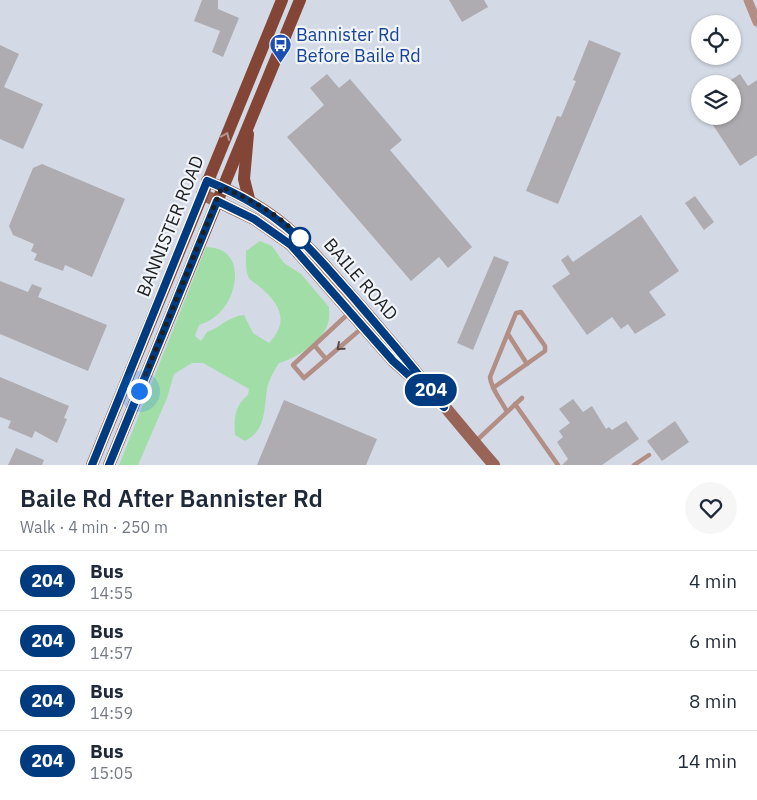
<!DOCTYPE html>
<meta charset="utf-8">
<style>
:root{--surface:#fff;--page:#f6f6f7;--text:#1f2937;--muted:#747a83;--line:#e0e1e3}
body{margin:0;font-family:"IBM Plex Sans",sans-serif;background:var(--page);color:var(--text);height:100vh;display:flex;flex-direction:column;font-size:19px;white-space:nowrap}
*{box-sizing:border-box;margin:0}
p{font-size:16px;color:var(--muted)}
.icon{flex:none;width:28px;height:28px;fill:none;stroke:currentColor;stroke-width:2;stroke-linecap:round;stroke-linejoin:round}
.map{position:relative;height:465px;overflow:hidden}
.sheet{display:flex;flex-direction:column;background:var(--surface);flex:1}
.sheet>*{flex:none}
.badge{padding:0 10px;border-radius:16px;font-size:18px;line-height:32px}
.controls{position:absolute;left:691px;top:15px;display:grid;gap:10px}
.controls a{display:grid;place-items:center;width:50px;height:50px;border-radius:50%;background:var(--surface);box-shadow:0 1px 4px #0004;font-size:25px}
.you{position:absolute;width:25px;height:25px;margin:-12px;border:4px solid #fff;border-radius:50%;background:#1a73e8;box-shadow:0 0 0 8px #1a73e833}
.map>.badge{position:absolute;translate:-50% -50%;box-shadow:0 0 0 2px #fff}
.round{display:grid;place-items:center;flex:none;width:52px;height:52px;border-radius:26px;background:var(--page)}
.overview{display:flex;align-items:center;justify-content:space-between;height:85px;padding:0 20px}
h1{font-size:24px;font-weight:600;line-height:38px}
ul{padding:0;list-style:none}
li{display:flex;align-items:center;gap:15px;height:60px;padding:0 20px;border-top:1px solid var(--line)}
li div{flex:1}
li b{display:block;font-size:19px}
li em{font-style:normal}
li .badge{min-width:55px;font-weight:700;text-align:center}
.map>svg:first-child{display:block}
.built{fill:#d3dae5;fill-rule:evenodd}
.green{fill:#a1dea7}
.building{fill:#aeacb1}
.lines{fill:none;stroke-linecap:round;stroke-linejoin:round}
.lane{stroke:#b38e85;stroke-width:4.5}
.street{stroke:#b38e85;stroke-width:9}
.secondary{stroke:#976457;stroke-width:12}
.primary{stroke:#824536;stroke-width:12}
.oneway{stroke:#b4948e}
.oneway2{stroke:#5a4b49}
.line-casing{stroke:#fff;stroke-width:11}
.line{stroke:#003b80;stroke-width:8}
.walk{stroke:#1e1f21;stroke-width:5;stroke-dasharray:0 9}
.stop-dot{fill:#fff;stroke:#003b80;stroke-width:2.5}
.labels{text-anchor:middle;dominant-baseline:central;stroke-width:4.5;stroke-linejoin:round;paint-order:stroke}
.transit-label{font-size:18px;fill:#164399;stroke:#f1f4f9;text-anchor:start}
.street-label{font-size:18px;fill:#1e1f21;stroke:#f1f4f9}
</style>
<div class="map">
<svg width="757" height="465" viewBox="0 0 757 465">
<rect width="100%" height="100%" fill="#e4e7eb"/>
<path class="built" d="M0 0H757V465H0ZM700 24H732V56H700ZM700 84H732V116H700Z"/>
<path class="green" d="M260 241 272 246 284 263 301 274 329 307C329 312 330 318 328 323 323 342 296 358 279 363 274 371 269 379 267 389 264 409 266 431 245 441L235 435C234 418 234 406 248 395L249 389 203 363H192L174 374 167 398 138 465H119L206 247C247 247 239 298 216 316 211 320 205 323 199 325L195 336 201 341 207 332C221 327 229 316 244 315L253 333 269 343C289 322 281 305 261 288 258 285 251 281 249 278 245 271 246 258 246 251Z"/>
<g class="building">
<path d="M202 0H218V9L239 18 223 57 212 52 220 31 194 21Z"/>
<path d="M449 0H484L488 7 462 22Z"/>
<path d="M589 40 621 53 558 204 526 191 557 116 561 117 576 81 573 80Z"/>
<path d="M0 45 19 54 4 87 43 104 23 149 0 139Z"/>
<path d="M327 74 339 88 350 79 402 140 390 150 472 247 448 268 439 257 411 281 287 137 324 105 310 88Z"/>
<path d="M740 74 748 86 757 80V155L740 166 707 116H732V84H725Z"/>
<path d="M42 164 125 199 92 277 65 265 63 271 34 260 37 254 31 251 34 244 13 235 9 226 33 168Z"/>
<path d="M695 196 714 222 704 230 685 203Z"/>
<path d="M641 215 679 271 649 292 666 315 635 334 628 324 621 329 612 317 587 335 552 286 570 274 561 260 568 255 573 262Z"/>
<path d="M494 256 509 262 473 350 457 343Z"/>
<path d="M0 281 28 292 32 284 42 288 38 297 107 325 88 371 0 334Z"/>
<path d="M0 377 69 406 64 418 67 419 57 443 35 431 32 438 8 428 11 421 0 417Z"/>
<path d="M573 399 583 412 592 406 606 429 609 427 612 430 626 421 639 439 602 465H562L568 459 557 442 563 437 559 431 570 423 559 409Z"/>
<path d="M284 400 377 439 366 465H257Z"/>
<path d="M675 421 689 442 662 461 647 441Z"/>
<path d="M16 448 44 460 42 465H8Z"/>
</g>
<g class="lines">
<g class="lane">
<path d="M349 313 293 365 304 378 362 328"/>
<path d="M508 334 527 364"/>
<path d="M315 346 326 359"/>
<path d="M493 388 545 351V346L521 312 516 313 490 377C491 389 501 400 506 410"/>
<path d="M515 404 558 465"/>
<path d="M475 442 522 398"/>
<path d="M634 465 649 455"/>
</g>
<path class="street" d="M748 0 757 22"/>
<g class="secondary">
<path d="M207 181C282 210 308 246 359 304 405 357 448 412 494 465"/>
<path d="M202 194 254 219 291 245 393 361 420 385"/>
</g>
<g class="primary">
<path d="M248 134 244 179 249 199"/>
<path d="M92 465 282 0"/>
<path d="M109 465 300 0"/>
</g>
</g>
<defs><path id="oneway-chevron" d="M-2-3.5L2.5 0L-2 3.5" fill="none" stroke-width="1.6" stroke-linecap="round" stroke-linejoin="round" transform="scale(1.25)"/></defs>
<use class="oneway" href="#oneway-chevron" transform="translate(226 136) rotate(-67)"/>
<use class="oneway2" href="#oneway-chevron" transform="translate(340 347) rotate(139)"/>
<g class="lines">
<defs>
<path id="line" d="M92 465 207 181C282 211 308 246 359 304 388 338 417 371 444 407L393 361 291 245 254 219 217 201 109 465"/>
</defs>
<use href="#line" class="line-casing"/>
<use href="#line" class="line"/>
<path class="walk" d="M139 391 222 187C249 199 280 214 300 238"/>
</g>
<defs>
<symbol id="bus-pin" viewBox="-11 -11 22 30"><path d="M0 17L-7.5 6A9.5 9.5 0 1 1 7.5 6Z" fill="#1a4fb4" stroke="#f1f4f9"/><path d="M-5-6H5V4H4V6H2V4H-2V6H-4V4H-5ZM-3.5-4V0h7V-4ZM-3.5 1.2v1.5H-2V1.2ZM2 1.2v1.5H3.5V1.2Z" fill="#fff"/></symbol>
</defs>
<g fill-rule="evenodd">
<use href="#bus-pin" x="268" y="32" width="25" height="34"/>
</g>
<circle class="stop-dot" cx="300" cy="238" r="10"/>
<g class="labels">
<g class="transit-label">
<text x="296" y="34">Bannister Rd<tspan x="296" dy="21">Before Baile Rd</tspan></text>
</g>
<g class="street-label">
<text transform="translate(170 226) rotate(-68)">BANNISTER ROAD</text>
<text transform="translate(361 279) rotate(49)">BAILE ROAD</text>
</g>
</g>
</svg>
<div class="controls">
<a><svg class="icon" aria-label="locate" viewBox="0 0 24 24"><circle cx="12" cy="12" r="6"/><path d="M12 2v4M12 18v4M2 12h4M18 12h4"/></svg></a>
<a><svg class="icon" aria-label="layers" viewBox="0 0 24 24"><path d="M12 4l9 5-9 5-9-5zM3 14l9 5 9-5"/></svg></a>
</div>
<div class="you" style="left:139px;top:391px"></div>
<b class="badge" style="left:431px;top:390px;background:#003b80;color:#fff">204</b>
</div>
<section class="sheet">
<div class="overview"><div><h1>Baile Rd After Bannister Rd</h1><p>Walk · 4 min · 250 m</p></div><a class="round"><svg class="icon" aria-label="heart" viewBox="0 0 24 24"><path d="M12 20l-8-8c-3-5 5-10 8-4 3-6 11-1 8 4z"/></svg></a></div>
<ul>
<li><span class="badge" style="background:#003b80;color:#fff">204</span><div><b>Bus</b><p>14:55</p></div><em>4 min</em></li>
<li><span class="badge" style="background:#003b80;color:#fff">204</span><div><b>Bus</b><p>14:57</p></div><em>6 min</em></li>
<li><span class="badge" style="background:#003b80;color:#fff">204</span><div><b>Bus</b><p>14:59</p></div><em>8 min</em></li>
<li><span class="badge" style="background:#003b80;color:#fff">204</span><div><b>Bus</b><p>15:05</p></div><em>14 min</em></li>
</ul>
</section>
